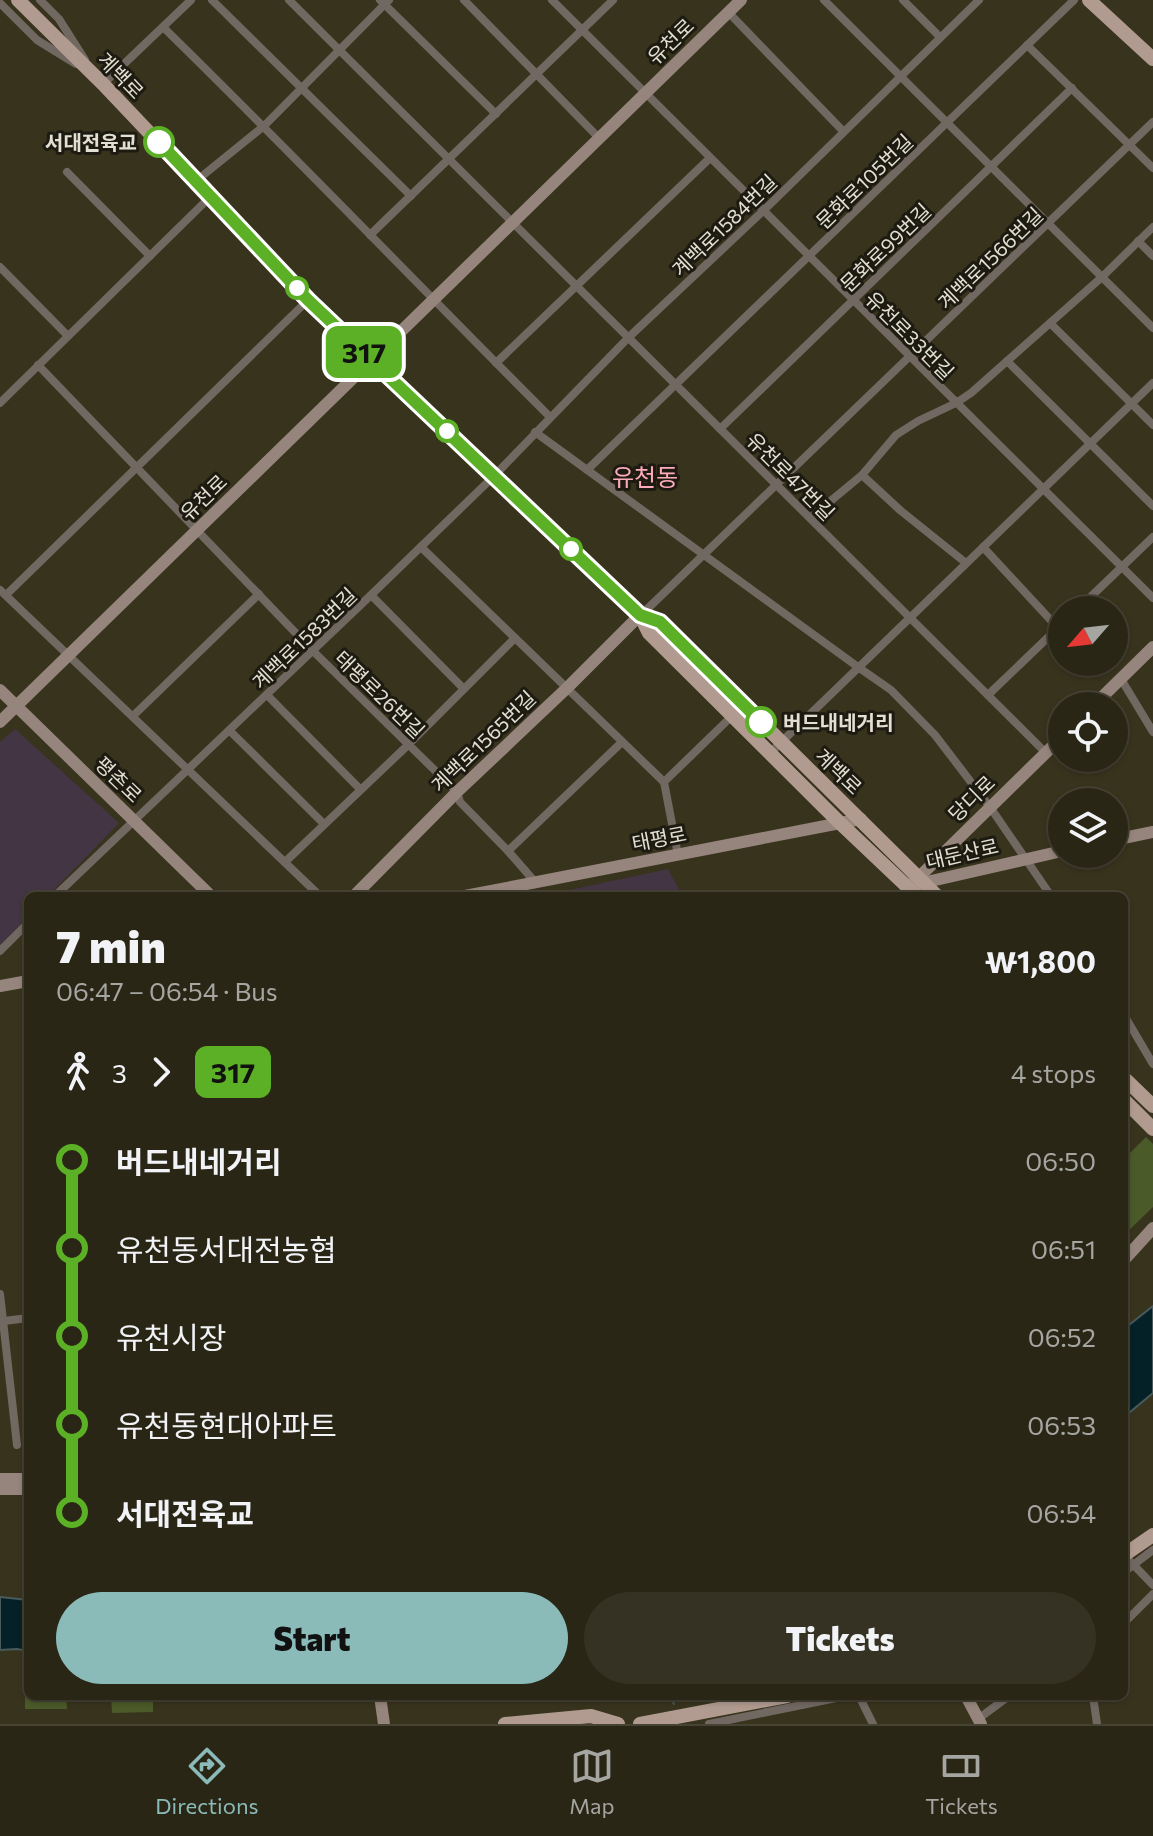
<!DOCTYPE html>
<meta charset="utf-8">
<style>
:root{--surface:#2a2616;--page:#363223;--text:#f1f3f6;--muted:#a5a5a1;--line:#464335;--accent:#8bbbb9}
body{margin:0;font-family:Commissioner,"Noto Sans KR",sans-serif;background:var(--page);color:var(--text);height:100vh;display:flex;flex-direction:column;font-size:30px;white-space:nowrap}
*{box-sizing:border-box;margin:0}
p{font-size:26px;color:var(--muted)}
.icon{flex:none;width:44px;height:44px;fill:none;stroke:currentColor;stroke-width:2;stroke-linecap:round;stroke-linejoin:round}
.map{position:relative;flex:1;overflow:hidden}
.drawer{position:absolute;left:24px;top:892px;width:1104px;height:808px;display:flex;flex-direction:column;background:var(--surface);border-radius:12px;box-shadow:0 2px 6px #0004,0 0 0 2px var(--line)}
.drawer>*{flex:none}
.badge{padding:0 16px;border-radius:12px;font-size:28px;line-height:52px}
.needle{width:52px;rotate:242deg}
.controls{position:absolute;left:1048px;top:596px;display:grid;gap:16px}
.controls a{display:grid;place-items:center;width:80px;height:80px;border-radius:50%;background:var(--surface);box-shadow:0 2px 6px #0004,0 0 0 2px var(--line);font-size:40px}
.map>.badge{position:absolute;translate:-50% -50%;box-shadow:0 0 0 4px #fff}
.legs{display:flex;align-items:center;gap:12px;height:88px;padding:0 32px;font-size:26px}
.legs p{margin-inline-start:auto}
.summary{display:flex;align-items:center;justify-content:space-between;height:136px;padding:0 32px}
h1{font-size:44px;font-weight:800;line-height:60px}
.button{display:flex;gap:16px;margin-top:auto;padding:16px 32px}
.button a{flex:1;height:92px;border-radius:48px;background:var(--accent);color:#111;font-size:32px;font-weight:800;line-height:92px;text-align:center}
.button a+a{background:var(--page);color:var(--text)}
ul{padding:0 32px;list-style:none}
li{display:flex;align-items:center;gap:28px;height:88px;font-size:30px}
li i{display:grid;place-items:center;width:12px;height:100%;margin:0 10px;background:currentColor}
li i::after{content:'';width:20px;height:20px;margin:-10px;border:6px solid;border-radius:50%;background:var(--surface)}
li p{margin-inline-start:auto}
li:first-child i{background:linear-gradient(#0000 50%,currentColor 0)}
li:last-child i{background:linear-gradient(currentColor 50%,#0000 0)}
.tabs{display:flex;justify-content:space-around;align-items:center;height:112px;border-top:2px solid var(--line);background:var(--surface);font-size:22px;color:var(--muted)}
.tabs a{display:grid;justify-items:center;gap:4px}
.tabs .on{color:var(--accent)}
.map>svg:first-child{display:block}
.education{fill:#433543}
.green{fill:#4b5a29}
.water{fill:#052128;stroke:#485a5b;stroke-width:2}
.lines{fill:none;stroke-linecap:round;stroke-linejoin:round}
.stream{stroke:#485a5b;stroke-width:2}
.street{stroke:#726862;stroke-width:8}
.secondary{stroke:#96857c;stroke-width:12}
.primary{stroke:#b19b90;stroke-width:14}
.line-1-casing{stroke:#fff;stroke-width:18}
.line-1{stroke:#5bb025;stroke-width:12}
.stop-1-dot{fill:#fff;stroke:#5bb025;stroke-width:4}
.labels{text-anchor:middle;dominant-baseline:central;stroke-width:6;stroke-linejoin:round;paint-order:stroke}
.street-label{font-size:20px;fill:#e3e0d3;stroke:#1d1b11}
.stop-label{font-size:20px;font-weight:bold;fill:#e3e0d3;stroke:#1d1b11;text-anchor:end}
.quarter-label{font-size:24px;fill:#fdaaba;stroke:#1d1b11}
</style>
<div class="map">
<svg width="1153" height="1724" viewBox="0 0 1153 1724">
<rect width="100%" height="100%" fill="#38331d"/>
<g class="education">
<path d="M15 729 119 823 48 896H28V917L0 945V742Z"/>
<path d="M668 869 683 896H541Z"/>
</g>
<g class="green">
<path d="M1146 1137 1153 1144V1207L1124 1235V1159Z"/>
<path d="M25 1684H28V1696H66L67 1709H25Z"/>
<path d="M111 1696H153V1712L112 1713Z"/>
</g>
<g class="water">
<path d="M1153 1306V1393L1124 1417V1329Z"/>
<path d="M0 1597 28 1600V1651L17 1649 0 1650Z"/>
</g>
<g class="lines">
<path class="stream" d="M670 1696 674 1704"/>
<g class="street">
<path d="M40 0 59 19 85 60"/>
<path d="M212 0 411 196"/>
<path d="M289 0 1046 753"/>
<path d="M380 0 496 114"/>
<path d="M464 0 599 138"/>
<path d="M552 0 1153 598"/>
<path d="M824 0 1153 328"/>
<path d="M903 0 940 37"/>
<path d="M0 3 37 40 76 64"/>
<path d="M729 13 843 131"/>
<path d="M163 27C294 155 420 287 550 417"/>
<path d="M1027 45 1153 168"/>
<path d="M103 84 191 0"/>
<path d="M67 172 150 256"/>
<path d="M196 181 264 126 389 0"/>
<path d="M370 235 613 0"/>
<path d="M1138 241 1153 256"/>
<path d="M0 267 68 336"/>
<path d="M1050 323 1153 425"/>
<path d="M1007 361 1153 506"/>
<path d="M496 363 710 158"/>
<path d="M38 365 313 651 457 792 460 802 508 851 535 882"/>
<path d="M0 403 210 197"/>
<path d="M720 429 1072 88"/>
<path d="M535 432 858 667 891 690 935 735 990 807 1051 896"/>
<path d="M587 470 1074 0"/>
<path d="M862 475 901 511 966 563"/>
<path d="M810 518 862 475 896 435 918 421 956 403 971 393 1102 277 1153 227"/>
<path d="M421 547 664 782 678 855"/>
<path d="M983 547 1058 628"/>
<path d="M0 590 320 896"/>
<path d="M6 595 308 300"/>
<path d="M371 595 464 689"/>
<path d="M1077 610 1153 537"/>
<path d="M641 615 1153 122"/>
<path d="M1121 679 1153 732"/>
<path d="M267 695 360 789"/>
<path d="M988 695 1062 624"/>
<path d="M133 716 259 594"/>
<path d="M230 731 324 824"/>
<path d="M770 753 1153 383"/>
<path d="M664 782 733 715"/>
<path d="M508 851 622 742"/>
<path d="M285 862 409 744 515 638"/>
<path d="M55 896 371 595 494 476 629 337 763 211 979 0"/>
<path d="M0 951 28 923"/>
<path d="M1124 1015 1153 1064"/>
<path d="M0 1294 17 1445"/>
<path d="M4 1321 28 1318"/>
<path d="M1124 1555 1153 1585"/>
<path d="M1124 1572 1153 1550"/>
<path d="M1124 1623 1153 1594"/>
<path d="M859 1696 873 1724"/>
<path d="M1093 1696 1097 1724"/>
<path d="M978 1719 1009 1696"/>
<path d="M709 1724 846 1696"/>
</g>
<g class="secondary">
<path d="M0 690 211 896"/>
<path d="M1093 706 1153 647"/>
<path d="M0 722 741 0"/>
<path d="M1114 840 1153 832"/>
<path d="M913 883 1062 737"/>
<path d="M918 884 1062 851"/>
<path d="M354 896 457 792 567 688 640 615"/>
<path d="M465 896 861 819"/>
<path d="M0 986 28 981"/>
<path d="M1124 1260 1153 1228"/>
<path d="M0 1479H28"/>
<path d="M0 1489H28"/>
<path d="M380 1696 384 1724"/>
<path d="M966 1696 981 1724"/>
</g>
<g class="primary">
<path d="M18 0 103 84 308 300 627 602 640 615 649 633 840 823 917 896"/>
<path d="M1089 0 1153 59"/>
<path d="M640 615 660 622 937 896"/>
<path d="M1124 1078 1153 1106"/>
<path d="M1124 1100 1153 1129"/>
<path d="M1124 1555 1153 1535"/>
<path d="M505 1724 591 1716 618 1724"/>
<path d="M640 1724 787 1696"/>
</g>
</g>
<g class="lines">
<defs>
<path id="line-1" d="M159 142 308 300 640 615 660 622 761 722"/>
</defs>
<use href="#line-1" class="line-1-casing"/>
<use href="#line-1" class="line-1"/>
</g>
<g class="stop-1-dot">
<circle cx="159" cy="142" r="14"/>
<circle cx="297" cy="288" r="10"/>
<circle cx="447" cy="431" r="10"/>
<circle cx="571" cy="549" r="10"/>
<circle cx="761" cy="722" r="14"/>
</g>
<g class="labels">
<g class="street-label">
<text transform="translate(670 41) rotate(-44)">유천로</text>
<text transform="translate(121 75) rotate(46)">계백로</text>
<text transform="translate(864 181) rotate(-44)">문화로105번길</text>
<text transform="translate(724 225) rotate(-44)">계백로1584번길</text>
<text transform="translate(885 247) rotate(-44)">문화로99번길</text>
<text transform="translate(990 258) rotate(-44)">계백로1566번길</text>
<text transform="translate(910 335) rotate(45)">유천로33번길</text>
<text transform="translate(791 476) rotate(45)">유천로47번길</text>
<text transform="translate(203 497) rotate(-44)">유천로</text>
<text transform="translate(304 638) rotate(-44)">계백로1583번길</text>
<text transform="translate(380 694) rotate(44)">태평로26번길</text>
<text transform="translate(483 741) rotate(-44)">계백로1565번길</text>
<text transform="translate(839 771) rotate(44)">계백로</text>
<text transform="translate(119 779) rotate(44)">평촌로</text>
<text transform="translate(971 798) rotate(-44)">당디로</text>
<text transform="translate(659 838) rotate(-11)">태평로</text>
<text transform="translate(962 853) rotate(-13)">대둔산로</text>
</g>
<g class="stop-label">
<text x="137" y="142">서대전육교</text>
<text x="783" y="722" text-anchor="start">버드내네거리</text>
</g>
<g class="quarter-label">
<text x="645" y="476">유천동</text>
</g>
</g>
</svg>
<div class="controls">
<a><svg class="needle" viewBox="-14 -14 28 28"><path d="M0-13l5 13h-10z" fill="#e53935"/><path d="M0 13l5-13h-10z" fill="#a5a5a1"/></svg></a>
<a><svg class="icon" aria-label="locate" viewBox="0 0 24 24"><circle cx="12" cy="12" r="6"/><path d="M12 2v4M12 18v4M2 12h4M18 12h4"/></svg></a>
<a><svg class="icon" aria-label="layers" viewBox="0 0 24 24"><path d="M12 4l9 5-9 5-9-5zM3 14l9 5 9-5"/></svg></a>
</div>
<b class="badge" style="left:364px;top:352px;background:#5bb025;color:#111">317</b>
<section class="drawer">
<div class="summary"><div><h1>7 min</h1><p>06:47 – 06:54 · Bus</p></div><b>₩1,800</b></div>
<div class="legs"><svg class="icon" aria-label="walk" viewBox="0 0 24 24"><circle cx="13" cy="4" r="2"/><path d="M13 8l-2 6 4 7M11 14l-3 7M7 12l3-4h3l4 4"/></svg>3<svg class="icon" aria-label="forward" viewBox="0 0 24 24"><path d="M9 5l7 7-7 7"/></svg><b class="badge" style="background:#5bb025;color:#111">317</b><p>4 stops</p></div>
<ul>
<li><i style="color:#5bb025"></i><b>버드내네거리</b><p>06:50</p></li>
<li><i style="color:#5bb025"></i><span>유천동서대전농협</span><p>06:51</p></li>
<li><i style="color:#5bb025"></i><span>유천시장</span><p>06:52</p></li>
<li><i style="color:#5bb025"></i><span>유천동현대아파트</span><p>06:53</p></li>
<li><i style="color:#5bb025"></i><b>서대전육교</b><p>06:54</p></li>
</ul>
<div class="button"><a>Start</a><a>Tickets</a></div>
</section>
</div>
<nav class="tabs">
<a class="on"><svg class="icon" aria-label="directions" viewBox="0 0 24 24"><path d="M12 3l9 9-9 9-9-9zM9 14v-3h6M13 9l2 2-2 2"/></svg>Directions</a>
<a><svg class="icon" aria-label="map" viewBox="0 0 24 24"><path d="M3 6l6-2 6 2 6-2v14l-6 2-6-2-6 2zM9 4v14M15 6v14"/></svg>Map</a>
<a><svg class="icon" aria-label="tickets" viewBox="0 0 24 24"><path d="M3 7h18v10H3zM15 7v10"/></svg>Tickets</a>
</nav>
